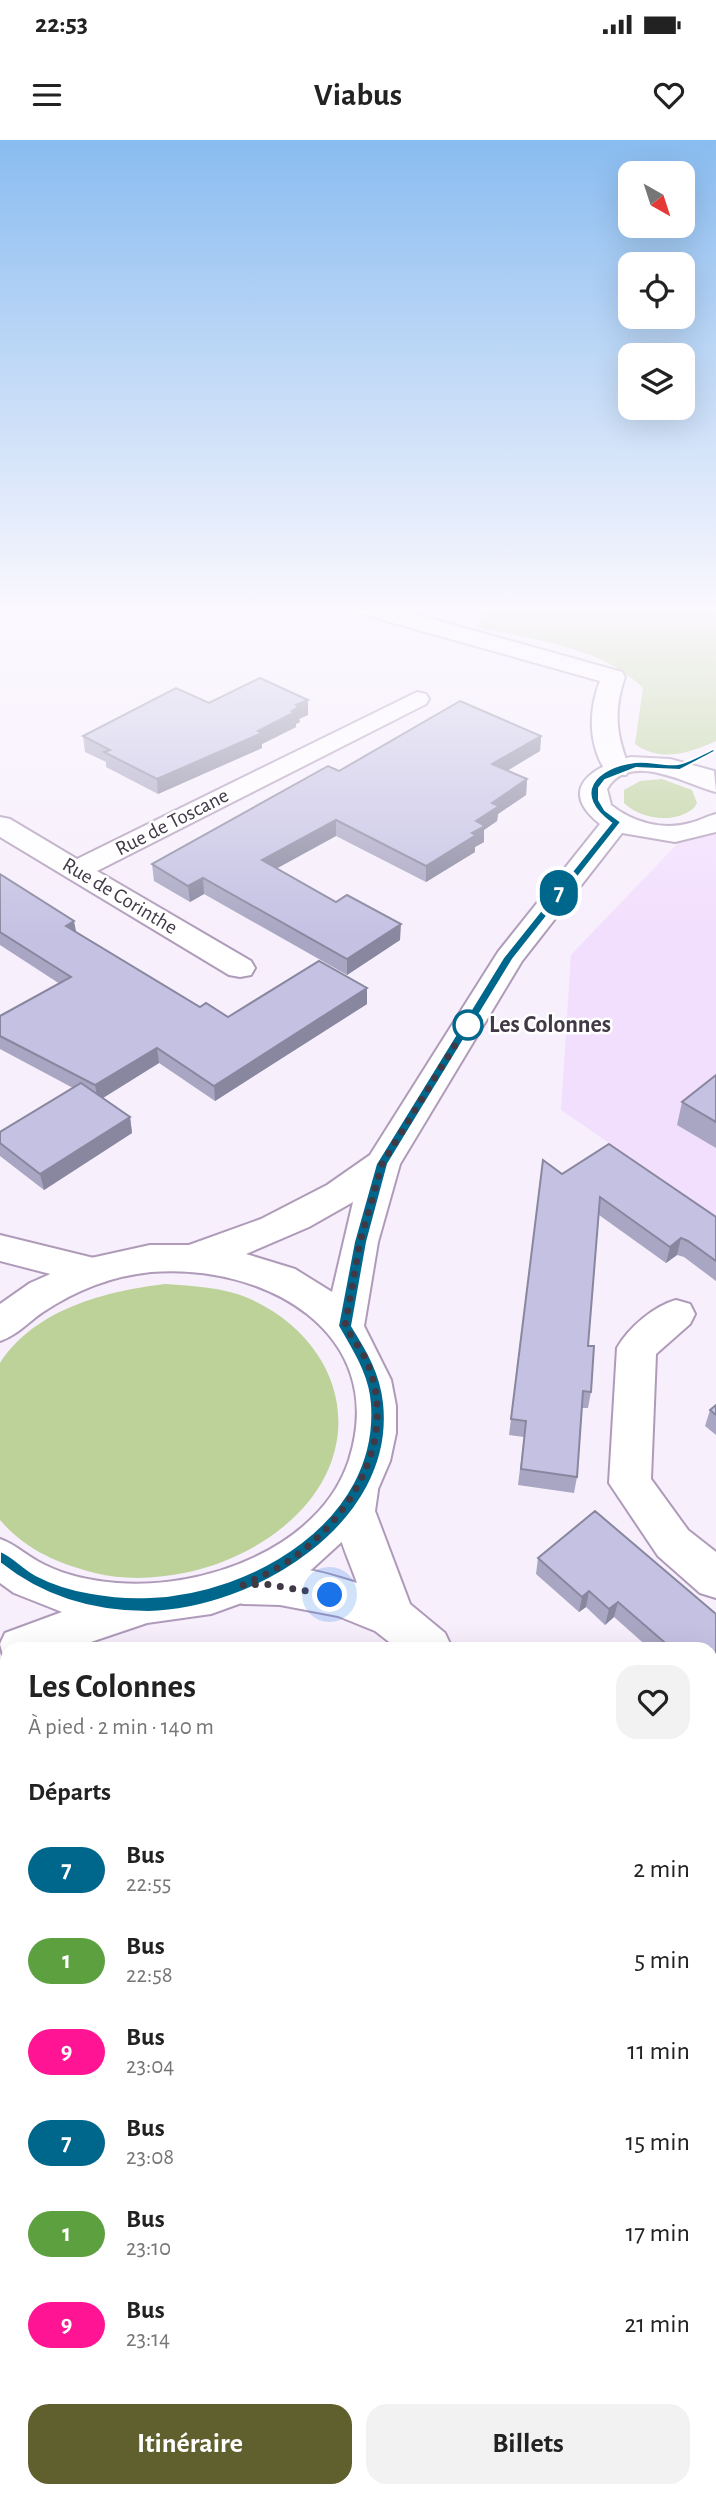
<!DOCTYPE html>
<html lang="fr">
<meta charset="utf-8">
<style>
:root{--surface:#fff;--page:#f2f2f2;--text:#222;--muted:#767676;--accent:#5f602d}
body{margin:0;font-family:"Alegreya Sans",sans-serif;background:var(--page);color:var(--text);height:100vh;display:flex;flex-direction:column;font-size:26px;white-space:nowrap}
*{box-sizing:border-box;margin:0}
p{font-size:23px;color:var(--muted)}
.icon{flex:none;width:38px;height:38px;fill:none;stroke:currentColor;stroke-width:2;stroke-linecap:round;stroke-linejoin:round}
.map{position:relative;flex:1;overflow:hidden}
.drawer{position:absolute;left:0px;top:1502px;width:718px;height:856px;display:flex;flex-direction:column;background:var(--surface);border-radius:21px 21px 0 0;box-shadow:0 7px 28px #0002}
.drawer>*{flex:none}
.badge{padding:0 14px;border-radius:23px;font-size:24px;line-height:46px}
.needle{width:46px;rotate:141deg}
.controls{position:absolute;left:618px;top:21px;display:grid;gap:14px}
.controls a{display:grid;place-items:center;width:77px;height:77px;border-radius:14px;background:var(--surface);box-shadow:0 7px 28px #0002;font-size:35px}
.you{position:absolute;width:35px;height:35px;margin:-18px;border:5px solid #fff;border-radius:50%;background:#1a73e8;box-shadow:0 0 0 10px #1a73e833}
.map>.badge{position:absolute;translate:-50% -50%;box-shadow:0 0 0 4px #fff}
h2{padding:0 28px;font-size:26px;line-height:63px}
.round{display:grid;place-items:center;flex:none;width:74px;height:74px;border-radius:21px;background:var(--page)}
.overview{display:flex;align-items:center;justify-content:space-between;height:119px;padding:0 28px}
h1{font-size:33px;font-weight:700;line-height:52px}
.button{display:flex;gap:14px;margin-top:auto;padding:14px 28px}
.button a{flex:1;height:80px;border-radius:21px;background:var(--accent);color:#fff;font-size:28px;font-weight:700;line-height:80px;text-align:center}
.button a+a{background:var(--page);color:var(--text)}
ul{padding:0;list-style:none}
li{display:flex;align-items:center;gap:21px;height:91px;padding:0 28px}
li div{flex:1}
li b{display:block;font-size:26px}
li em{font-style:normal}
li .badge{min-width:77px;font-weight:700;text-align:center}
.status{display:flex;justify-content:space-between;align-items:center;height:49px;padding:0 35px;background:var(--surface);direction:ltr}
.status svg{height:19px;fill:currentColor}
header{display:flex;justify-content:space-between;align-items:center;height:91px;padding:0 28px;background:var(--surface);font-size:32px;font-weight:700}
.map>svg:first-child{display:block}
.built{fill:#f2defd}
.green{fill:#bcd299}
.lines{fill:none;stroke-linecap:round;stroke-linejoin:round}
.minor-casing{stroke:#af9bb9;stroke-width:4}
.major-casing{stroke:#af9bb9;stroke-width:4}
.minor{fill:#fff;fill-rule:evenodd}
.major{fill:#fff;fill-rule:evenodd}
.wall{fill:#a9a6c3}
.shaded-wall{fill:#89879f}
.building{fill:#c4c1e3;stroke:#89879f;stroke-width:2}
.line{fill:#00678c;stroke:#fff;stroke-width:2}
.walk{stroke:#413946;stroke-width:7;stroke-dasharray:0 12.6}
.stop-dot{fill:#fff;stroke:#00678c;stroke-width:3.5}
.labels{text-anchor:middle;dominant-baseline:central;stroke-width:5;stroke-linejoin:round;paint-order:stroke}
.far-street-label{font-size:21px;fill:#413946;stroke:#fff}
.stop-label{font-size:24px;font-weight:bold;fill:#413946;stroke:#fff;text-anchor:start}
</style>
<div class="status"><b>22:53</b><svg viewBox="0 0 49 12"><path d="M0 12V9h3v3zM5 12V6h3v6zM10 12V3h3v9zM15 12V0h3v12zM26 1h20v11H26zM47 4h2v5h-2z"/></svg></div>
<header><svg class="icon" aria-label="menu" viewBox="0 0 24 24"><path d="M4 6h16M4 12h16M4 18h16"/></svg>Viabus<svg class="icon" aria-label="heart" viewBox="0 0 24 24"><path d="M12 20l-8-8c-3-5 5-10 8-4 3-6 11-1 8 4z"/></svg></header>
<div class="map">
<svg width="716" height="2356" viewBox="0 0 716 2356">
<rect width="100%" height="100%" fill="#f7effc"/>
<path class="built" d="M716 675V1076L561 970 571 815 679 702Z"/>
<g class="green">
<path d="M487 466H716V601C688 613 662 623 635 604L643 548C601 506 532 500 476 487Z"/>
<path d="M662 639 692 650 697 663 694 668C674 684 642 680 624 663V650L640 641Z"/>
<path d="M165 1144C193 1146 222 1147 248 1158 349 1203 372 1315 283 1387 255 1410 219 1426 184 1433 154 1439 124 1440 95 1433 57 1423 26 1410 0 1380V1223C35 1169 106 1151 165 1144Z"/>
</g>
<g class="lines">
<defs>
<g id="minor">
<path d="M348 466H386L622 532 625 537C613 571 616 596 630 629L626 635H608C588 606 588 572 600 541L351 471Z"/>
<path d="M417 552 426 554 429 559 426 564 97 731 251 821 255 828 251 835 240 837 229 835 0 697V677L10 679 77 719Z"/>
<path d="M0 1095 106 1121 112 1131 106 1141 93 1145 0 1121Z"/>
<path d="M676 1160 690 1164 695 1174 690 1184 656 1214 651 1339 688 1390 716 1412V1458L700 1453 658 1416 609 1343 617 1208C628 1188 654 1166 676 1160Z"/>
<path d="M357 1332 372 1338 378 1350 375 1371 410 1464 445 1493 452 1508H397L375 1491 338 1476 280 1465 243 1464 227 1459 221 1445 227 1431C268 1417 317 1430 357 1443 345 1408 324 1373 342 1338Z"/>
<path d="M710 1720 716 1722V1776L710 1773Z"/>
<path d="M716 2058V2122L710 2124V2060Z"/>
<path d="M494 2350H560L558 2356H492Z"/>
</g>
<path id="major" d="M631 617 670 619 714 631 716 652C687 645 630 610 607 649L611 665C632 682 663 691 690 683 699 681 707 676 716 674V692L675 702 622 693 522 821 400 1024 378 1102 364 1186 391 1240 396 1266V1293L390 1321 378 1349 346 1398 312 1429 272 1452 211 1474 147 1483 73 1508H7L5 1523 0 1504 5 1493 62 1472 14 1453 0 1443V1399C17 1405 29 1418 45 1425 67 1436 93 1441 117 1443 202 1450 320 1409 349 1320 390 1191 263 1123 151 1132 112 1136 76 1150 43 1172 28 1182 18 1195 0 1201V1164L30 1143 82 1120 150 1105H189L261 1079 327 1045 370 1015 498 812 600 684C556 649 593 626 631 617ZM353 1062 332 1152 295 1129 246 1114 309 1087Z"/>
</defs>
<use href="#minor" class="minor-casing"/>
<use href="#major" class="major-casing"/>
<use href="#minor" class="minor"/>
<use href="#major" class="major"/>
</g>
<g class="wall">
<path d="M209 563 308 575 299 579 300 582 296 584V587L262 604V608L158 654 106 627V622L85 612 83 596Z"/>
<path d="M541 596 540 611 507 631 527 639 526 655 498 674 497 681 484 690V702L475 707V712L426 742 336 696 277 728 400 800 347 835 204 754 190 762 154 741 152 724 339 631Z"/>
<path d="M0 734 76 792 200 867 228 877 367 848V864L215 961 159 923 103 958 130 977 132 993 44 1050 0 1016V992L73 948 0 909V876L60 844 0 805Z"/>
<path d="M716 935V1008L677 985 682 962Z"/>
<path d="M543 1020 562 1034 716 1077V1141L684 1117 677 1115 666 1123 599 1075 588 1206 591 1252 588 1268H582L577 1337 574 1353 518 1345 524 1297 509 1295Z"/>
<path d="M716 1265V1295L705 1286 710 1270Z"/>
<path d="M538 1418 716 1474V1581L710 1577V1508H649L614 1477 605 1485 586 1467 579 1472 536 1434Z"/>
<path d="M716 2332V2356H686L690 2350H710V2340Z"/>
</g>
<g class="shaded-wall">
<path d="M308 560V575L299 579 300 582 296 584V587L262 604V608L158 654 157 639 258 591 292 571 296 565Z"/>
<path d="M541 596 540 611 491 640 492 624Z"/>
<path d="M527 639 526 655 498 674 497 681 484 690V702L475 707V712L426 742V726L476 681 492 663Z"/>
<path d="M336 680V696L263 736 262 720Z"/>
<path d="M203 738 204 754 190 762 188 746Z"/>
<path d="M74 781 77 796 66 786Z"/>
<path d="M401 784 400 800 347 835V819Z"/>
<path d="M367 848V864L215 961 214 946Z"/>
<path d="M157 908 159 923 98 961 95 945Z"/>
<path d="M130 977 132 993 44 1050 40 1034Z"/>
<path d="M681 1098 677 1115 666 1123 670 1107Z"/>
<path d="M589 1451 586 1467 579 1472 582 1457Z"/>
<path d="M618 1462 614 1477 605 1485 609 1469Z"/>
<path d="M7 2247V2258L0 2264V2253Z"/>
</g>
<g class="building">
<path d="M260 538 308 560 296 565 299 567 292 571 295 572 258 591 262 593 157 639 104 612 110 610 83 596 176 548 209 563Z"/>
<path d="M460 561 541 596 492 624 527 639 492 663 499 666 476 681 485 686 472 693 476 695 426 726 336 680 262 720 336 762 347 755 401 784 347 819 203 738 188 746 152 724 328 626 339 631Z"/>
<path d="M0 734 74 781 66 786 200 867 206 863 228 877 319 821 367 848 214 946 157 908 95 945 0 896V876L71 837 0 792Z"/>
<path d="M716 935V982L682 962Z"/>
<path d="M81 943 130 977 40 1034 0 1003V992Z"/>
<path d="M609 1004 716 1077V1121L688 1101 681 1098 670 1107 600 1057 588 1206H594L591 1252 583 1251 577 1337 521 1329 526 1281 511 1279 543 1020 562 1034Z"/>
<path d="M716 1265V1275L710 1270Z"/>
<path d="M595 1371 716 1474V1562L710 1557V1508H671L618 1462 609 1469 589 1451 582 1457 538 1418Z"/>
<path d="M7 2173V2247L0 2253V2179Z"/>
<path d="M716 2340V2356H692L696 2350H703L706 2354 709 2350H710V2348Z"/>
<path d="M219 2350H334L329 2356H215Z"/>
</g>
<linearGradient id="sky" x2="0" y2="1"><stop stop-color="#89bcf0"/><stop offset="0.59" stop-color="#fbf8fe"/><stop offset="1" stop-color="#fbf8fe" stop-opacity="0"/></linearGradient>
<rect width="716" height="796" fill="url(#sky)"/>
<path class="line" d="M713 609 716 611 680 630 636 628 605 640 599 648V660L605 670 621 682 513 819 388 1024 367 1102 352 1186C367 1210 381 1233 384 1263 397 1384 254 1470 148 1472 91 1472 40 1455 0 1423V1411C13 1416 23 1428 36 1435 68 1452 114 1459 150 1457 252 1453 378 1380 370 1264 368 1234 352 1211 338 1186L354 1102 376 1024 503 818 611 683C571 654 595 627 635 622 649 620 664 626 678 624 689 622 702 614 713 609Z"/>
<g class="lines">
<path class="walk" d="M330 1455 265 1444 243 1445C259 1437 276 1430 290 1420 352 1377 399 1298 367 1222 362 1210 352 1198 345 1186L360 1102 382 1024 471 879 468 885"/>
</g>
<circle class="stop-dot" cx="468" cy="885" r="14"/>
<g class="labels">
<g class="far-street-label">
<text transform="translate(172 682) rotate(-27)">Rue de Toscane</text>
<text transform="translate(120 756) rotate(31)">Rue de Corinthe</text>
</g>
<g class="stop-label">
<text x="489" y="885">Les Colonnes</text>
</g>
</g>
</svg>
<div class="controls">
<a><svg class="needle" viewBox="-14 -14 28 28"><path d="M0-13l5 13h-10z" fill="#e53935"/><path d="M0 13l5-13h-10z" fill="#767676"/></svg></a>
<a><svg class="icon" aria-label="locate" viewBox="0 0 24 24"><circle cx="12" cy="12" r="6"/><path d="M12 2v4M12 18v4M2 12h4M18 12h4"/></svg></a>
<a><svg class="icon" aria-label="layers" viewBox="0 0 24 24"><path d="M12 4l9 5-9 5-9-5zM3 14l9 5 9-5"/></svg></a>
</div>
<div class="you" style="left:330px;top:1455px"></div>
<b class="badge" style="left:559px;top:753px;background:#00678c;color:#fff">7</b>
<section class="drawer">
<div class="overview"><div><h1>Les Colonnes</h1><p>À pied · 2 min · 140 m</p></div><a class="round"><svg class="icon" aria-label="heart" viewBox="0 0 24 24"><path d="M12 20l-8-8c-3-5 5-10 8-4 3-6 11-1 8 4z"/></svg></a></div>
<h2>Départs</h2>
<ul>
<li><span class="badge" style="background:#00678c;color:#fff">7</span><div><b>Bus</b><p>22:55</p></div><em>2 min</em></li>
<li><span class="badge" style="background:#5da040;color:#fff">1</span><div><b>Bus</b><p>22:58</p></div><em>5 min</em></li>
<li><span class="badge" style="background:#ff1493;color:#fff">9</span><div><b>Bus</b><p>23:04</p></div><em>11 min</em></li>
<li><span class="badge" style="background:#00678c;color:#fff">7</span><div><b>Bus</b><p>23:08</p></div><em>15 min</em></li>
<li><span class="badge" style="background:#5da040;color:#fff">1</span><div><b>Bus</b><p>23:10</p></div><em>17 min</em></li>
<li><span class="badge" style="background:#ff1493;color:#fff">9</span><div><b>Bus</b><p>23:14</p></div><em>21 min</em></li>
</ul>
<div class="button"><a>Itinéraire</a><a>Billets</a></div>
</section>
</div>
